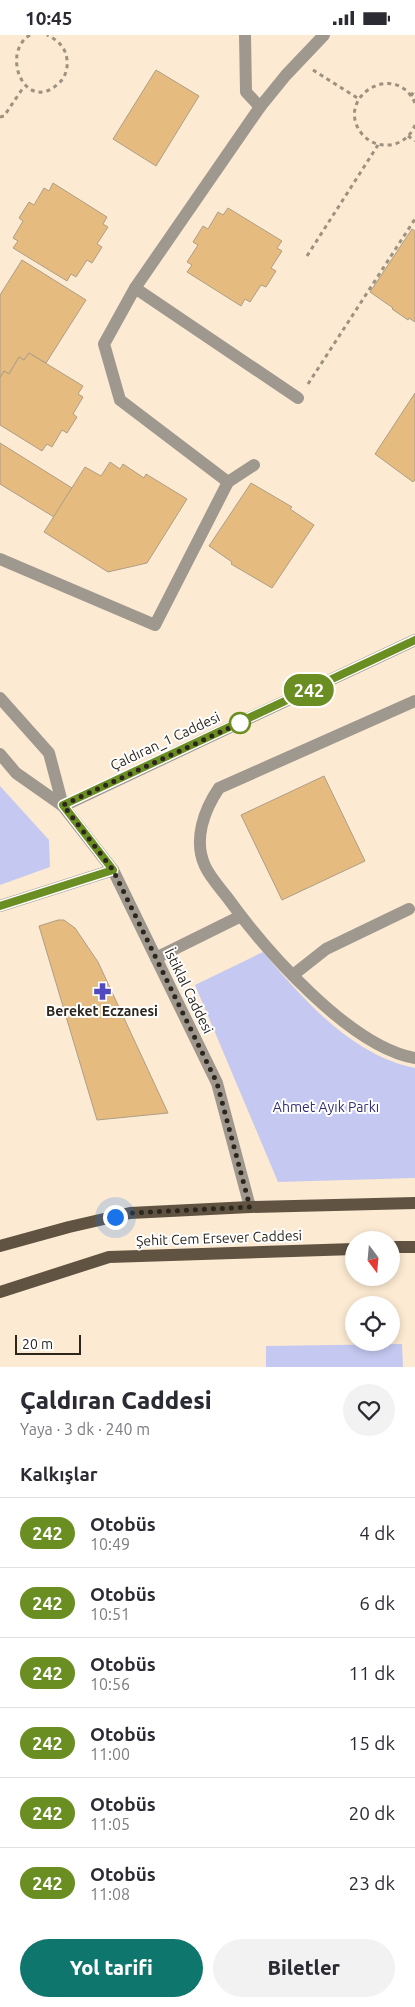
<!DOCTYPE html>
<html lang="tr">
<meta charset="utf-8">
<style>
:root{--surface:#fff;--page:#f2f2f3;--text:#2b2b33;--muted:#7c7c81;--line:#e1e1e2;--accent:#0f766e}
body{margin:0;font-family:Ubuntu,sans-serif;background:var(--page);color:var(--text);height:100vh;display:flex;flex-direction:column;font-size:19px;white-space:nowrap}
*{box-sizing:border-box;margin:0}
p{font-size:16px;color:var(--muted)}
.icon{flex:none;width:28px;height:28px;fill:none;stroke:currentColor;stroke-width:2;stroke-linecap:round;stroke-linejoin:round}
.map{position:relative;height:1332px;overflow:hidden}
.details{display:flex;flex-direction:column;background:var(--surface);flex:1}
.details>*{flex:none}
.badge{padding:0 10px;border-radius:16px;font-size:18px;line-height:32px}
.needle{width:32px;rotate:164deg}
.fabs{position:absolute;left:345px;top:1196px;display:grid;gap:10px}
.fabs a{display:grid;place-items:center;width:55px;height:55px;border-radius:50%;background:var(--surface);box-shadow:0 2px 8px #0003;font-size:25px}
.scale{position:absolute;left:15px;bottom:12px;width:66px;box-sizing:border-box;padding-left:5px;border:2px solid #2c261d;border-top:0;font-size:14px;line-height:18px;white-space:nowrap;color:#2c261d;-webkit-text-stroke:4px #fff;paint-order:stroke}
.you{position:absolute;width:25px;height:25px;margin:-12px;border:4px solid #fff;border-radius:50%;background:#1a73e8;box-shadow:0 0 0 8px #1a73e833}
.map>.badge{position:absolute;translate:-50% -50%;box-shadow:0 0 0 2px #fff}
h2{padding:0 20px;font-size:19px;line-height:45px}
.round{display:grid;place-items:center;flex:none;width:52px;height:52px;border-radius:26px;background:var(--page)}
.headline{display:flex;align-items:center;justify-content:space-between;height:85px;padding:0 20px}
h1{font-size:24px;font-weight:800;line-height:38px}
.button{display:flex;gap:10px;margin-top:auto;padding:10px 20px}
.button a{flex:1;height:58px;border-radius:30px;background:var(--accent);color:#fff;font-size:20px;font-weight:800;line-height:58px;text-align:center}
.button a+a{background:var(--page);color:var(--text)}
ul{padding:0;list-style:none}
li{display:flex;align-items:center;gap:15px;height:70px;padding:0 20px;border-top:1px solid var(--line)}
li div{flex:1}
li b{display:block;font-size:19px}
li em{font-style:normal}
li .badge{min-width:55px;font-weight:700;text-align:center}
.status{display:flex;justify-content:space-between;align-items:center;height:35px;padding:0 25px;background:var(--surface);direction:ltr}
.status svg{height:14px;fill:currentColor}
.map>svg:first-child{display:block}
.green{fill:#c5c9f1}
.building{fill:#e5bb80;stroke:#ae9e87}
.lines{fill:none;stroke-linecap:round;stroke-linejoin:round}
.path{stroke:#9d9180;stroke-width:3;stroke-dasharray:4 4;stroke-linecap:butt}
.lane{stroke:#9f988e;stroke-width:12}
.street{stroke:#9f988e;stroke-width:12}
.primary{stroke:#605342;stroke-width:12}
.line-casing{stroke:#fff;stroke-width:11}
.line{stroke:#6b8e23;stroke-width:8}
.walk{stroke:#2c261d;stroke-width:5;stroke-dasharray:0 9}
.stop-dot{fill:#fff;stroke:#6b8e23;stroke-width:2.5}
.labels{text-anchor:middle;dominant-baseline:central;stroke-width:4;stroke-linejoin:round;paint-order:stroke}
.street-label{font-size:14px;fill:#2c261d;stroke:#fff}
.poi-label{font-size:14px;font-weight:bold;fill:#2c261d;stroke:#fff}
.park-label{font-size:14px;fill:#312e76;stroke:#fff}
</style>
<div class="status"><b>10:45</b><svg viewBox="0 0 49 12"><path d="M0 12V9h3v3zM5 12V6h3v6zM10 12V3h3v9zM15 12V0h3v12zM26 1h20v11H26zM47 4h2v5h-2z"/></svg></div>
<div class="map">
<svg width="415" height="1332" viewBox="0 0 415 1332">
<rect width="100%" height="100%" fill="#fcead2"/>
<g class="green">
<path d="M0 751 49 805 50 832 0 850Z"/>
<path d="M263 917C303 964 351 1020 415 1033V1143L278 1147 195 950Z"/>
<path d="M402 1309 403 1332H266V1311Z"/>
</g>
<g class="building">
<path d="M156 35 199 61 156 131 113 104Z"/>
<path d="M53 148 107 182 103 189 108 192 97 209 102 212 92 228 87 225 76 242 71 239 67 246 13 213 18 206 13 203 23 186 19 183 29 167 34 170 44 153 49 156Z"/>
<path d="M228 173 282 206 277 213 282 216 271 233 276 236 266 252 261 250 250 267 245 264 241 271 187 237 192 230 187 227 198 210 193 207 203 191 208 194 218 177 223 180Z"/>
<path d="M412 194 415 196V287L409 283 408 285 392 274 393 273 370 257Z"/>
<path d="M22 225 86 265 46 328 29 318 24 325 19 322 9 339 4 336 0 343V260Z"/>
<path d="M29 318 83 351 78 359 83 362 73 379 77 382 67 398 62 395 52 412 47 409 42 416 0 390V343L4 336 9 339 19 322 24 325Z"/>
<path d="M415 358V445L413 447 375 419Z"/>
<path d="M0 408 72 453 54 482 0 449Z"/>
<path d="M110 427 120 434 123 429 144 443 146 439 187 464 147 528 108 537 44 497 85 432 101 441Z"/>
<path d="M251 448 292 472 290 474 314 490 272 553 231 529 232 527 209 511Z"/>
<path d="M324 741 365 826 282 865 241 780Z"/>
<path d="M58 885H64L75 893 98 927 168 1078 97 1085 39 891Z"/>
</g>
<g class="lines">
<g class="path">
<path d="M30 0C0 18 25 79 58 49 65 43 68 34 67 25 66 13 58 5 47 0"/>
<path d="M313 35 359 64"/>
<path d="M411 61 415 55"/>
<path d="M415 68C395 24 333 63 362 99 369 107 378 111 389 110 401 109 411 101 415 90"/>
<path d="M0 82 4 81 23 53"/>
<path d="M408 101 415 106"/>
<path d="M307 221 378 110"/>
<path d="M308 349 415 184"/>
</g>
<g class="lane">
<path d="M245 0 246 57 260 72"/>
<path d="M228 447 254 430"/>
<path d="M415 666 219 753C204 775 193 805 205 831 210 842 220 853 227 862 265 915 350 1012 415 1023"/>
<path d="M156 923 241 881"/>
<path d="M293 940 326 914 409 874"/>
</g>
<g class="street">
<path d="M135 253 298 363"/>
<path d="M0 524 155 590 228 447 120 365 104 309 135 253 260 72 286 40 324 0"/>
<path d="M0 663 49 718 63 771"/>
<path d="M0 719 16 738 63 771 113 835 217 1048 250 1172"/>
<path d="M63 771 415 605"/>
<path d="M0 871 113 835"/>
</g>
<g class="primary">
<path d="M0 1211 69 1192 130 1178 250 1172 415 1168"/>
<path d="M391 1212H415"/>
<path d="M0 1257 109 1222 354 1214"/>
</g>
</g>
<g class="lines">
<defs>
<path id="line" d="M0 871 113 835 63 770 415 605"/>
</defs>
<use href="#line" class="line-casing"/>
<use href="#line" class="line"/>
<path class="walk" d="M115 1182 130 1178 250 1172 217 1048 113 835 63 770 240 688"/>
</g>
<defs>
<symbol id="pharmacy-bare" viewBox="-9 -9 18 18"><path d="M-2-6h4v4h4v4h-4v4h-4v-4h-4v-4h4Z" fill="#5149c0" stroke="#fff" stroke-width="2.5" paint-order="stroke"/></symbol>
</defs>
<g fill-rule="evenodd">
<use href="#pharmacy-bare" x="90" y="944" width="25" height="25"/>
</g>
<circle class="stop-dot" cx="240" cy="688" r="10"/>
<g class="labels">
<g class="street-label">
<text transform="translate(165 706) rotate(-25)">Çaldıran_1 Caddesi</text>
<text transform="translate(189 956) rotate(64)">İstiklal Caddesi</text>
<text transform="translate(219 1203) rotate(-2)">Şehit Cem Ersever Caddesi</text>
</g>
<g class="poi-label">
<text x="102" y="976">Bereket Eczanesi</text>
</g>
<g class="park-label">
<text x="326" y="1072">Ahmet Ayık Parkı</text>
</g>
</g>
</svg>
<div class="fabs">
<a><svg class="needle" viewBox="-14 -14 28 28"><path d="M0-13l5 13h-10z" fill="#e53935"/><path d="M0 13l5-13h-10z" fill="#7c7c81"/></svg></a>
<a><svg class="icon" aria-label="locate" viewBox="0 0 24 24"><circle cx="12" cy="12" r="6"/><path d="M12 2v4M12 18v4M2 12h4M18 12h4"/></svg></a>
</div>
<div class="scale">20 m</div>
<div class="you" style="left:115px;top:1182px"></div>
<b class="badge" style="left:309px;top:655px;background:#6b8e23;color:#fff">242</b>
</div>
<section class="details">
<div class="headline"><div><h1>Çaldıran Caddesi</h1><p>Yaya · 3 dk · 240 m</p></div><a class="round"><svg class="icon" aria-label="heart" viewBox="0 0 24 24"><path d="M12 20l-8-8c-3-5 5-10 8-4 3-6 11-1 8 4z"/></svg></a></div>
<h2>Kalkışlar</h2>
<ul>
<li><span class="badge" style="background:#6b8e23;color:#fff">242</span><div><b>Otobüs</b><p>10:49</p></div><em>4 dk</em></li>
<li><span class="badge" style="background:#6b8e23;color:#fff">242</span><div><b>Otobüs</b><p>10:51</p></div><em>6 dk</em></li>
<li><span class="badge" style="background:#6b8e23;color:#fff">242</span><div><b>Otobüs</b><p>10:56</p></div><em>11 dk</em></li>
<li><span class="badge" style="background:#6b8e23;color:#fff">242</span><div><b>Otobüs</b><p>11:00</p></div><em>15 dk</em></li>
<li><span class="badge" style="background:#6b8e23;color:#fff">242</span><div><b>Otobüs</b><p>11:05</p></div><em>20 dk</em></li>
<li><span class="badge" style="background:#6b8e23;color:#fff">242</span><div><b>Otobüs</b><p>11:08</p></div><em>23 dk</em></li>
</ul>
<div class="button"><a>Yol tarifi</a><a>Biletler</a></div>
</section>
